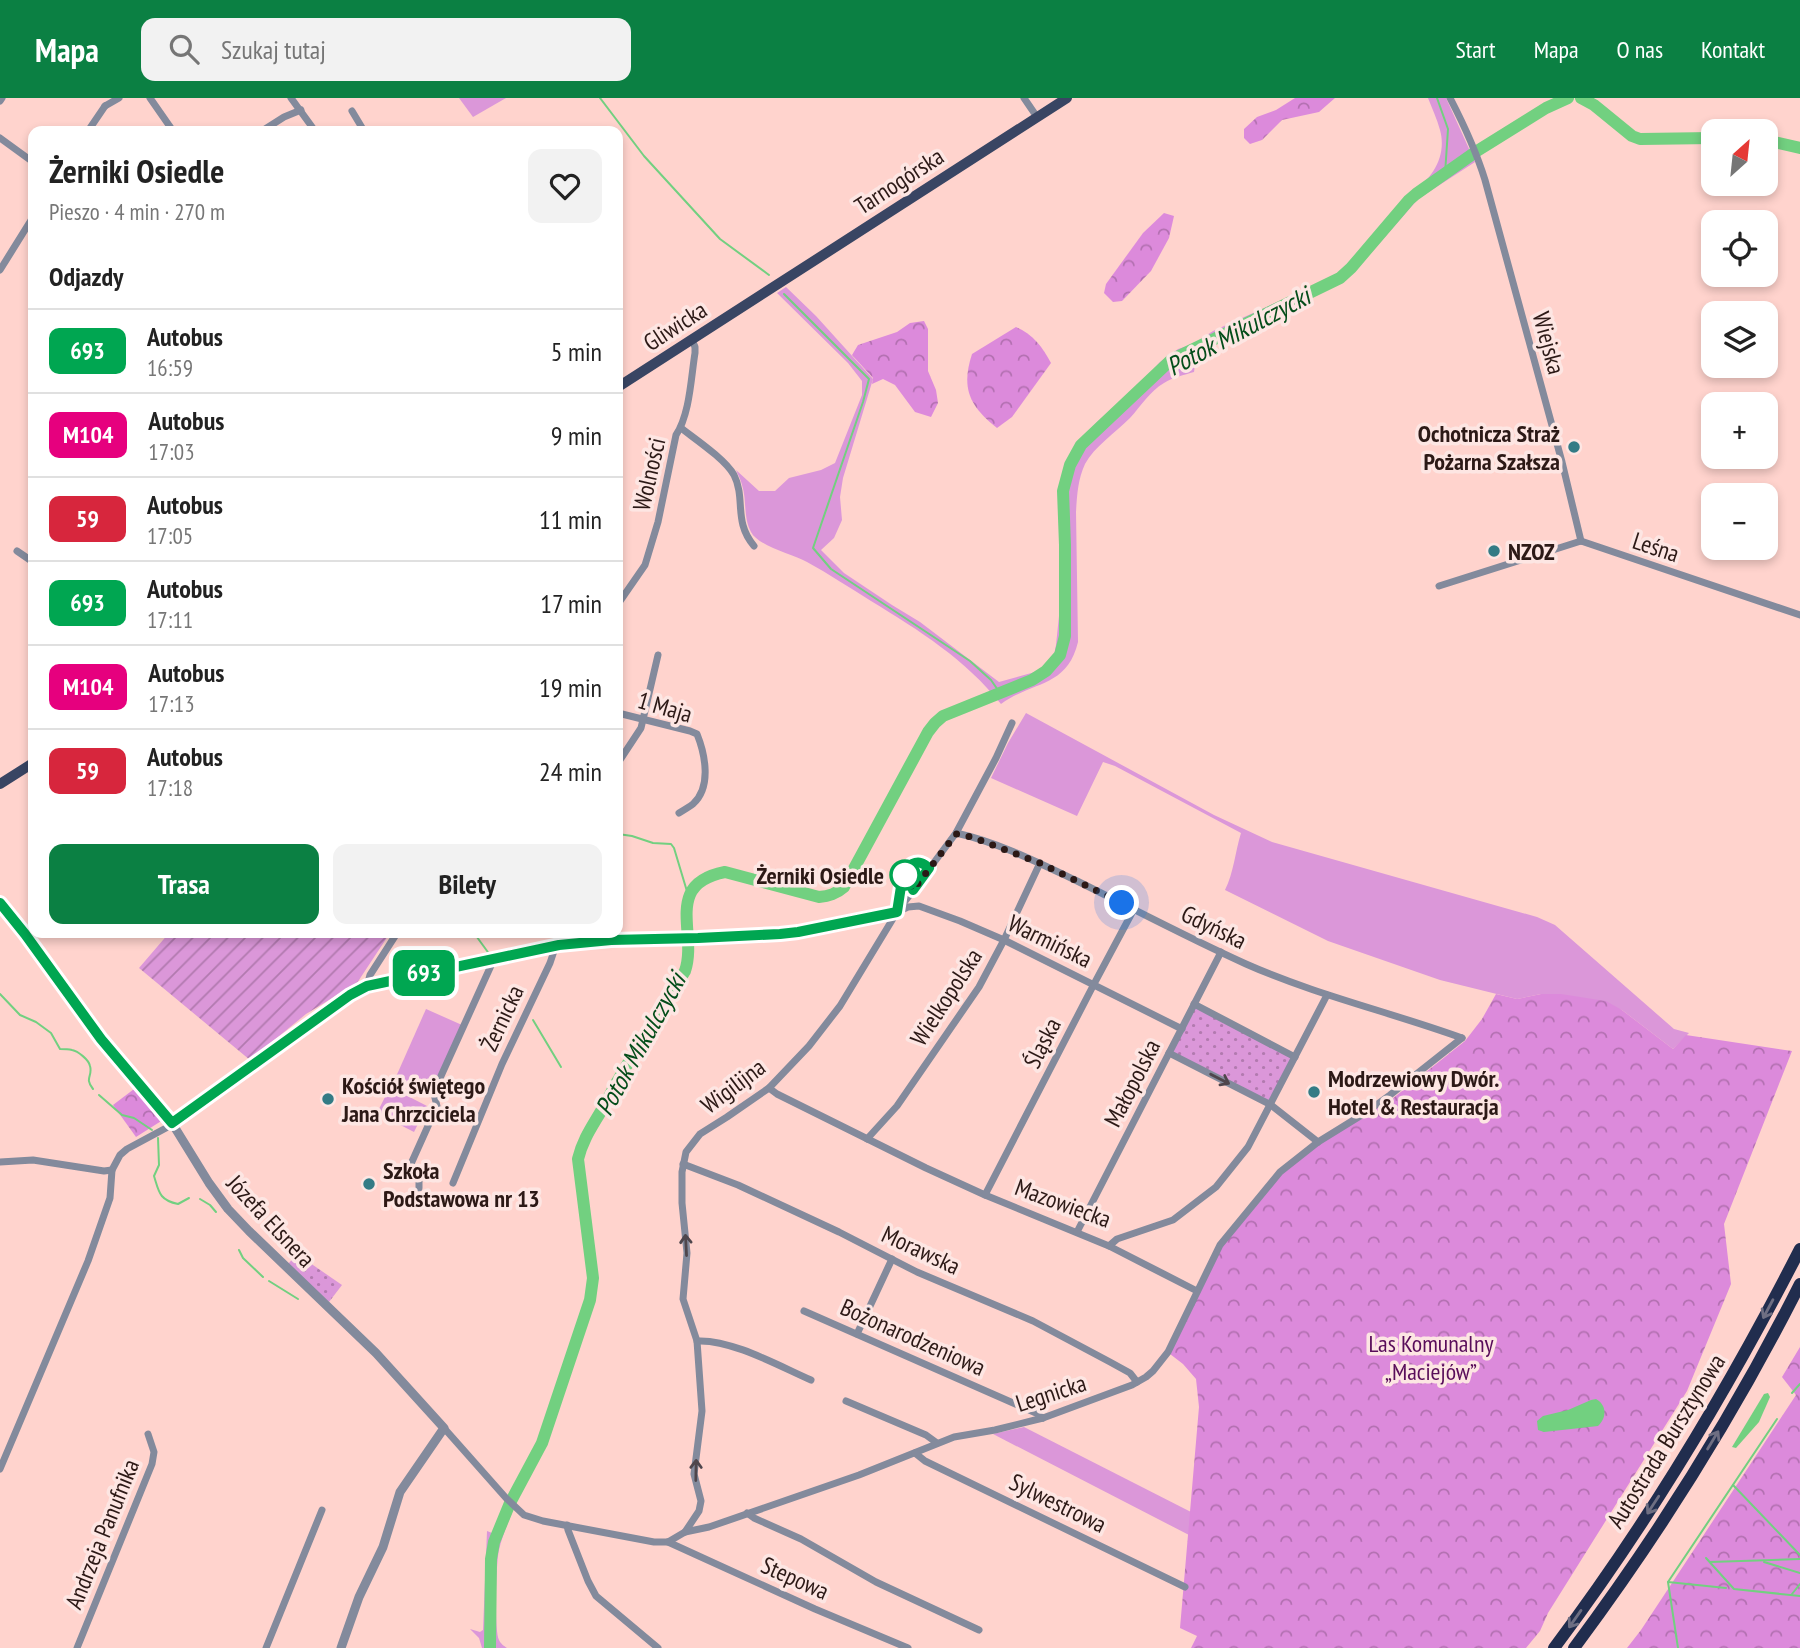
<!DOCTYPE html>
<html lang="pl">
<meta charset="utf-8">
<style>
:root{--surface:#fff;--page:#f2f2f2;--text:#222;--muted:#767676;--line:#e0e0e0;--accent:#0b8043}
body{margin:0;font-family:"PT Sans Narrow",sans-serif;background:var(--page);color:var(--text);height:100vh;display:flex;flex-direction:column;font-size:26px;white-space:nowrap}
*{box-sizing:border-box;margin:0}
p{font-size:23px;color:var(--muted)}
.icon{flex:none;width:38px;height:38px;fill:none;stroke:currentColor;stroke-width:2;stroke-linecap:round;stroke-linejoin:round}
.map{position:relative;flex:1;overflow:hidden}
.panel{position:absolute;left:28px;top:28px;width:595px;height:812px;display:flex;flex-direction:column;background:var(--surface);border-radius:14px;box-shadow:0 4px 10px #0003}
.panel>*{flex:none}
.badge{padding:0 14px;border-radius:10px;font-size:24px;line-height:46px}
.needle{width:46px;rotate:27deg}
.fabs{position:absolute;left:1701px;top:21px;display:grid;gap:14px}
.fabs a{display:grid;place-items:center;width:77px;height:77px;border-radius:14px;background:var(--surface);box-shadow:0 4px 10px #0003;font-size:35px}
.you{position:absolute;width:35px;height:35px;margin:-18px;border:5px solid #fff;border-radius:50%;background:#1a73e8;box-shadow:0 0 0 10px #1a73e833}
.map>.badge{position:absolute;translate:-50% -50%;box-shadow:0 0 0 4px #fff}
h2{padding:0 21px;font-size:26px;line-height:63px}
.round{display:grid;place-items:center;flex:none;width:74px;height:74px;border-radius:14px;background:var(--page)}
.summary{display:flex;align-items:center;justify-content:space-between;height:119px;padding:0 21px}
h1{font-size:33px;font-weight:600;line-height:52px}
.primary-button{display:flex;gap:14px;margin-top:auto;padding:14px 21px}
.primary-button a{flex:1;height:80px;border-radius:14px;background:var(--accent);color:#fff;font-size:28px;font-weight:600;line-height:80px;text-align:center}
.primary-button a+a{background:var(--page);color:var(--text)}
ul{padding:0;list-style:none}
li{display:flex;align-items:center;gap:21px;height:84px;padding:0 21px;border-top:2px solid var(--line)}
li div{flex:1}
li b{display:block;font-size:26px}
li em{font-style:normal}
li .badge{min-width:77px;font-weight:700;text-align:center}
header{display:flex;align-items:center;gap:42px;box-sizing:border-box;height:98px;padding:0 35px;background:var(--accent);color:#fff}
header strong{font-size:33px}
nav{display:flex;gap:38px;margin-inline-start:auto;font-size:24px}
.search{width:490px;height:63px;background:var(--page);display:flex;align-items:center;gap:18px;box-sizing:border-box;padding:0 24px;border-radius:14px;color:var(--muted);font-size:26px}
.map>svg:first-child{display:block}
.grass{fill:#db97d9}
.forest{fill:url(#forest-crowns)}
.park{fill:url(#park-dots)}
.garden{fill:url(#garden-furrows)}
.water{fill:#72d080}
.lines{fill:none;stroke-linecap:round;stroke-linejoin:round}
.stream{stroke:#72d080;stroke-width:2}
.river{stroke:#72d080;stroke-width:12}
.minor{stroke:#838a9c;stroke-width:7}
.tertiary{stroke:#838a9c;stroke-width:9}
.primary{stroke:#394563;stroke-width:10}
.motorway{stroke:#212d4e;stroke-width:12}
.oneway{stroke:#4f464c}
.oneway2{stroke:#6e6e82}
.line-casing{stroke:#fff;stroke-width:16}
.line{stroke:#00a651;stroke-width:10}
.walk{stroke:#2c1916;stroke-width:7;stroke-dasharray:0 12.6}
.poi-dot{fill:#337b85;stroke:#fde6e3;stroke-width:2.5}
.stop-dot{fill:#fff;stroke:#00a651;stroke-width:3.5}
.labels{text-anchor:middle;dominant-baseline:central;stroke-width:7;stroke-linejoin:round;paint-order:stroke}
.street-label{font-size:24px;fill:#2c1916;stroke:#fde6e3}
.poi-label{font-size:24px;font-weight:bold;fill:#2c1916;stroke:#fde6e3;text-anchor:start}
.stop-label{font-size:24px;font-weight:bold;fill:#2c1916;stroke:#fde6e3;text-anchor:end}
.park-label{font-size:24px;fill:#590d5a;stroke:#fde6e3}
.water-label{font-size:26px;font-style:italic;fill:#044d1a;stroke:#fde6e3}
</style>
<header>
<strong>Mapa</strong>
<div class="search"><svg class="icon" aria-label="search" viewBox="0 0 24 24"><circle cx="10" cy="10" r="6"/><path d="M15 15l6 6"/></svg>Szukaj tutaj</div>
<nav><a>Start</a><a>Mapa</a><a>O nas</a><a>Kontakt</a></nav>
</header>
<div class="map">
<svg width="1800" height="1550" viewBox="0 0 1800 1550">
<defs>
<pattern id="forest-crowns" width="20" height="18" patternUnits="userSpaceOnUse" patternTransform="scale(1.75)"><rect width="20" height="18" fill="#dc8adb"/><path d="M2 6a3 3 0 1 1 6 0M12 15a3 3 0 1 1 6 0" fill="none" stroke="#b370b1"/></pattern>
<pattern id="park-dots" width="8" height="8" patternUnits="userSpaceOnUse" patternTransform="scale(1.75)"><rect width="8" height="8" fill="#db97d9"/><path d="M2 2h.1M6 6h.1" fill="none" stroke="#b27aaf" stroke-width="1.8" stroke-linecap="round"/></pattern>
<pattern id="garden-furrows" width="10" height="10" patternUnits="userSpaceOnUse" patternTransform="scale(1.75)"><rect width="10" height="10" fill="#db97d9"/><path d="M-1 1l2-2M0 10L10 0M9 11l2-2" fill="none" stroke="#b27aaf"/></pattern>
</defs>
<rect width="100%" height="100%" fill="#ffd3cd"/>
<g class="grass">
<path d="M459 0H506L473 19Z"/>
<path d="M1428 0H1446L1475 64 1418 101 1358 170 1344 182 1206 248 1196 261 1194 274C1184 277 1173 279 1164 285 1150 293 1141 308 1130 320 1116 334 1094 349 1085 366 1078 381 1077 397 1076 414L1078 544C1067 590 1032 583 1001 606 965 561 920 533 871 503 850 490 829 476 807 464 792 456 758 448 751 434 743 419 747 402 742 387 741 382 738 377 736 372L759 393H775L789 380 821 372 835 365 862 297V283L848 265 777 195 786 189 816 218 873 281 843 380 840 399 842 422 834 440 821 452 844 475 892 507 920 524 999 584 1035 574 1053 562 1056 547 1059 518 1060 458 1058 397 1063 376 1075 350 1097 324 1141 285 1160 264 1178 251 1193 246 1213 233 1335 178 1361 153 1412 93C1433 81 1447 57 1440 32 1437 21 1432 10 1428 0Z"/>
<path d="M1026 615 1214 717 1272 744 1537 819 1555 827 1674 931 1689 935 1673 951 1622 912 1541 896 1517 901 1440 882 1328 843 1225 792C1234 774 1235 754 1241 735L1115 668 1103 664 1077 718 991 680 1008 645Z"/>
<path d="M426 911 462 927 432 997 395 981Z"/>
<path d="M390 989 427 1008 414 1034 377 1015Z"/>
<path d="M1024 1329 1191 1414 1189 1437 993 1336Z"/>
<path d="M504 1407 512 1415C507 1427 502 1439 499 1452 496 1464 494 1533 499 1542 500 1545 504 1548 507 1550H482L479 1540 470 1531 480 1534 483 1532 487 1433 492 1435Z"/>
</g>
<g class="forest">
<path d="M1295 0H1335L1319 14 1282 22 1262 42 1250 46 1244 40V31L1257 19 1276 12Z"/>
<path d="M1164 115 1174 118 1169 140 1151 173 1122 203 1113 204 1104 195 1106 186 1143 135Z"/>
<path d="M924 223 928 231V273L936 292 938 305 931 319 915 314 895 287 883 281 872 286 873 280 852 257 858 247 897 234 910 225Z"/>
<path d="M1016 229C1033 236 1043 250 1051 265L1012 319 997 330C969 308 961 290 972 256Z"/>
<path d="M1496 896 1517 901 1541 896H1561L1606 903 1622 912 1673 951 1686 937 1792 953 1724 1126 1731 1186 1687 1293 1548 1515 1540 1533 1526 1550H1191L1197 1538 1180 1530 1199 1309 1196 1281 1183 1266 1170 1256 1220 1147 1280 1074 1361 1015 1392 1001 1465 943 1482 921Z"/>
<path d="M138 988 166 1020 136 1039 113 1007Z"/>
<path d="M1800 1249V1550H1627L1641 1532 1796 1297 1782 1279Z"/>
</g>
<g class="park">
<path d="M1194 906 1295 959 1271 1007 1169 955Z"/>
<path d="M297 1156 342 1187 329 1204 288 1166Z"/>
</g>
<path class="garden" d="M169 835H390L357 885 306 916 250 962 139 870Z"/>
<g class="water">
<path d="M1768 1295 1770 1299 1759 1324 1736 1350 1732 1349 1764 1296Z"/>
<path d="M1596 1301C1607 1307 1607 1320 1598 1328L1544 1334 1538 1332 1537 1323 1543 1318 1568 1312 1591 1302Z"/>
</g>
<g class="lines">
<g class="stream">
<path d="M600 0 644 58 720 141 769 177"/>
<path d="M1437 0 1448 31 1445 76"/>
<path d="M784 196 869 281 863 304 813 450 831 471 970 563 991 582 1000 595"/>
<path d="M618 736 632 738 653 745 671 746 674 750 689 800"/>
<path d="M474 835 490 857"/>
<path d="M0 896 20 917 36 924 51 935 60 951C64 951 68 951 72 952 78 953 89 962 90 968 93 978 84 980 93 991"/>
<path d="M533 922 561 969"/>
<path d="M99 997 122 1017 134 1020 152 1032"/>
<path d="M158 1040 159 1067 154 1078C159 1094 159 1102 178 1106L189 1100"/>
<path d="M200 1101 210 1107 216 1114"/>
<path d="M239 1152 243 1160 263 1179"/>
<path d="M269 1183 298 1201"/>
<path d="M1792 1295 1800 1286"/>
<path d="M1733 1387 1800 1457"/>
<path d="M514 1393 516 1395"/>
<path d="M1706 1460 1734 1491 1800 1498"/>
<path d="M1710 1464 1800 1461"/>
<path d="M1764 1464 1800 1475"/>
<path d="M1668 1484 1726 1490"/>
<path d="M1792 1496 1800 1486"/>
<path d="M1678 1550 1668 1484 1777 1321"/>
</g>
<g class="river">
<path d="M1581 0 1594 7 1632 38 1640 41 1713 40"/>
<path d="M1766 42 1800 50"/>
<path d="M490 1550 491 1461 494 1444 510 1405 542 1345 590 1202 593 1180 578 1061C583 1040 594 1026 604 1008 609 1000 612 992 617 984 639 946 662 910 685 873 698 835 663 786 725 774L819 799C829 798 836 796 844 789L928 634 935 625 943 618 1032 582 1046 573 1060 557 1065 538V447L1063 393 1070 367 1081 347 1171 262 1340 180 1351 170 1409 102 1416 96 1477 53 1546 10 1568 0"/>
</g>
<g class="minor">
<path d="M150 0 173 33"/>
<path d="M291 0 315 33"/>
<path d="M1024 0 1037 19"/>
<path d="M1450 0C1464 27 1476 53 1485 82L1562 364 1581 443"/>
<path d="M0 3 2 0"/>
<path d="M105 8 119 0"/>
<path d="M352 13 364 33"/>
<path d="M88 33 105 8"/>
<path d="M262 33 284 19 301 12"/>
<path d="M0 40 33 64"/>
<path d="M0 172 33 119"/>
<path d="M681 330C695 341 725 361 734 377 746 401 733 423 754 448"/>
<path d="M1581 443 1800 517"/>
<path d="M17 453 33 464"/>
<path d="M1439 488 1581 443"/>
<path d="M618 506 645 467 658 424 676 337C690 316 691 279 695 255V249L692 242"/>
<path d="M618 615 690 633 697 636C705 656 712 689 693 706 689 709 684 712 679 715"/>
<path d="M618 665 641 630 658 557"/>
<path d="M956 735C997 744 1037 764 1075 782 1132 810 1188 840 1246 866 1316 897 1390 914 1462 940"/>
<path d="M367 888 370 877 397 835"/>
<path d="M1194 906 1295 959"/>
<path d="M1169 955 1271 1007 1318 1044"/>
<path d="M769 990 777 996 926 1070 985 1097 1109 1148 1117 1141 1173 1122 1216 1089 1248 1049 1327 897"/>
<path d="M867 1041 897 1008 979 889 1004 842 1040 765"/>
<path d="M0 1064 33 1062 104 1073 112 1072"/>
<path d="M683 1066 738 1087 839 1134 917 1174 1033 1223 1110 1264 1130 1275 1137 1284"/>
<path d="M453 1085 502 966 550 865 554 853 553 849"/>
<path d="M419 1090V1081L412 1075 410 1068 437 1008 434 996 436 989 494 861"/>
<path d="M985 1097 1094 886 1134 811"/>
<path d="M1077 1134 1221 854"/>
<path d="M1109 1148 1197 1193"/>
<path d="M804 1213 1036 1315 1043 1320"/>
<path d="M857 1236 892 1161"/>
<path d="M697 1243C731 1241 779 1268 811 1282"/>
<path d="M846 1303 926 1337 937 1345"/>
<path d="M444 1330 506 1400 524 1417 543 1423 654 1444H668L685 1434 709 1429 859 1377 954 1339 995 1332 1043 1320 1132 1287 1146 1279 1153 1273 1168 1254 1220 1147 1280 1074 1318 1044 1365 1015 1390 997 1462 940"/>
<path d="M915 1355 925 1363 1185 1489"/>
<path d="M0 1371 88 1163 110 1100 112 1072 120 1057 127 1051 166 1030 181 1018 350 897 367 888 559 847 611 842 676 841 780 836 798 834 897 814 908 809 919 808 960 823 1004 842 1182 931"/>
<path d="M747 1415 754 1420 801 1441 876 1484 979 1532"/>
<path d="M567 1427 568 1432 588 1483 596 1498 658 1550"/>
<path d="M685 1434 699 1413 701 1403 694 1376 702 1313 697 1243 683 1201 687 1155 682 1105V1074L686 1054 700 1036 727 1019 769 990 809 948 840 908 897 814 956 735 996 660 1012 625"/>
<path d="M668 1444 815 1511 908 1550"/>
<path d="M77 1550 152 1366 154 1354 148 1336"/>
<path d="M266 1550 322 1412"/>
</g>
<path class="tertiary" d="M0 805 25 836 101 941 172 1025 209 1085 228 1111 249 1133 376 1255 444 1330 400 1394 383 1449 359 1499 341 1550"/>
<g class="primary">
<path d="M618 289 1067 0"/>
<path d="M0 686 33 665"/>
</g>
<g class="motorway">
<path d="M1554 1550C1648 1425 1729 1290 1800 1151"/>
<path d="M1574 1550C1659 1436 1736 1313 1800 1186"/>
</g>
</g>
<defs><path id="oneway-shaft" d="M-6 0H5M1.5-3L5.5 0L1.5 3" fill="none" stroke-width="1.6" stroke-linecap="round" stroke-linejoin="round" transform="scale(1.75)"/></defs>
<g class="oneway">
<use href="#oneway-shaft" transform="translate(1220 981) rotate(27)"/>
<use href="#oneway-shaft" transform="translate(686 1147) rotate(-93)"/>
<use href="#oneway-shaft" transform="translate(696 1372) rotate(-89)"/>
</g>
<g class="oneway2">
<use href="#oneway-shaft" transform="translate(1768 1211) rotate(118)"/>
<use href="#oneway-shaft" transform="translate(1713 1342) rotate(-59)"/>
<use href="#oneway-shaft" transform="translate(1653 1407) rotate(123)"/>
<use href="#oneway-shaft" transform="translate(1575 1521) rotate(125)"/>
</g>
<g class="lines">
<defs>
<path id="line" d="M0 805 25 836 101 941 172 1025 350 897 367 888 559 847 611 842 698 840 780 836 798 834 897 814 902 782 912 766C919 763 923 765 929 770L913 792"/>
</defs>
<use href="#line" class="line-casing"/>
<use href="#line" class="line"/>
<path class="walk" d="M905 777 913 792 956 736 972 739 1040 765 1122 805"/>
</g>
<g class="poi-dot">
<circle cx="1574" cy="349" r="7"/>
<circle cx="1494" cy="453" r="7"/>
<circle cx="1314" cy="994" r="7"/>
<circle cx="328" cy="1001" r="7"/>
<circle cx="369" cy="1086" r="7"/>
</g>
<circle class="stop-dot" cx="905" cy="777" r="14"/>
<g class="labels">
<g class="street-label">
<text transform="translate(899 83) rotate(-33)">Tarnogórska</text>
<text transform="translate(675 228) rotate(-33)">Gliwicka</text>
<text transform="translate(1549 245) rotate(75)">Wiejska</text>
<text transform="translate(649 376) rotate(-77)">Wolności</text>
<text transform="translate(1656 449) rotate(18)">Leśna</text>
<text transform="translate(665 609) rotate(16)">1 Maja</text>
<text transform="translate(1214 829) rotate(26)">Gdyńska</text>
<text transform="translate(1050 843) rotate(26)">Warmińska</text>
<text transform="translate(946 899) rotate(-57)">Wielkopolska</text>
<text transform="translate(502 920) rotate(-65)">Żernicka</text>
<text transform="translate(1042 945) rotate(-63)">Śląska</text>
<text transform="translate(1132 985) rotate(-63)">Małopolska</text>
<text transform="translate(733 988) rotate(-37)">Wigilijna</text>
<text transform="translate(1063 1105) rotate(20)">Mazowiecka</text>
<text transform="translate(271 1123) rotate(47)">Józefa Elsnera</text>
<text transform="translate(921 1152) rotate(25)">Morawska</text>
<text transform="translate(913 1239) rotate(24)">Bożonarodzeniowa</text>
<text transform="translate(1051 1295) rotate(-18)">Legnicka</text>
<text transform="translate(1666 1343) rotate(-58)">Autostrada Bursztynowa</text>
<text transform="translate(1058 1405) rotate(26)">Sylwestrowa</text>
<text transform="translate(102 1436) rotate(-68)">Andrzeja Panufnika</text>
<text transform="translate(795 1480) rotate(24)">Stepowa</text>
</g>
<g class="poi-label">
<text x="1560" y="335" text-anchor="end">Ochotnicza Straż<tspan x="1560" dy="28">Pożarna Szałsza</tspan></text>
<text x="1508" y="453">NZOZ</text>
<text x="1328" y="980">Modrzewiowy Dwór.<tspan x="1328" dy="28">Hotel &amp; Restauracja</tspan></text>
<text x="342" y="987">Kościół świętego<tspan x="342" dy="28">Jana Chrzciciela</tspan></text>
<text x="383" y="1072">Szkoła<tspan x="383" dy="28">Podstawowa nr 13</tspan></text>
</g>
<g class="stop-label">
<text x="884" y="777">Żerniki Osiedle</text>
</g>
<g class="park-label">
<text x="1431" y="1245">Las Komunalny<tspan x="1431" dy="28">„Maciejów”</tspan></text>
</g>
<g class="water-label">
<text transform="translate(1238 233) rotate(-28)">Potok Mikulczycki</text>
<text transform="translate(640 946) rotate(-61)">Potok Mikulczycki</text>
</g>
</g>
</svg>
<div class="fabs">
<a><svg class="needle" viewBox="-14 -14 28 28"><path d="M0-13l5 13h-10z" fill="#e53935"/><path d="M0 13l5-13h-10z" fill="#767676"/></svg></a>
<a><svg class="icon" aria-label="locate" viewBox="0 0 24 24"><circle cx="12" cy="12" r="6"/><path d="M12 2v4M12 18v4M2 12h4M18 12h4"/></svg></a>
<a><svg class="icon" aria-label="layers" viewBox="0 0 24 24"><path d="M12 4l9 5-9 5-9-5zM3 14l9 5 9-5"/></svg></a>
<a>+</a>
<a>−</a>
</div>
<div class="you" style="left:1122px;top:805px"></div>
<b class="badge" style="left:424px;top:875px;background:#00a651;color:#fff">693</b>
<section class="panel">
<div class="summary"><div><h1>Żerniki Osiedle</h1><p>Pieszo · 4 min · 270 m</p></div><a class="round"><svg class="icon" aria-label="heart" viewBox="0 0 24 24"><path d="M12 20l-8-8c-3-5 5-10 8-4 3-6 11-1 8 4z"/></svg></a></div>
<h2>Odjazdy</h2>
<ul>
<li><span class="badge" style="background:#00a651;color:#fff">693</span><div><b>Autobus</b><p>16:59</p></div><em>5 min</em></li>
<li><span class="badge" style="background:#e6007e;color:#fff">M104</span><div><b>Autobus</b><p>17:03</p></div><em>9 min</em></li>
<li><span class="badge" style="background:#d7263d;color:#fff">59</span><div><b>Autobus</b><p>17:05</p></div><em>11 min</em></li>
<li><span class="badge" style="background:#00a651;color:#fff">693</span><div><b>Autobus</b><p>17:11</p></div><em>17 min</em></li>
<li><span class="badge" style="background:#e6007e;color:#fff">M104</span><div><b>Autobus</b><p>17:13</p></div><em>19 min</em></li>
<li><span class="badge" style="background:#d7263d;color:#fff">59</span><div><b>Autobus</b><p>17:18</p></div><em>24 min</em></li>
</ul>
<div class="primary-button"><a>Trasa</a><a>Bilety</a></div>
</section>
</div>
